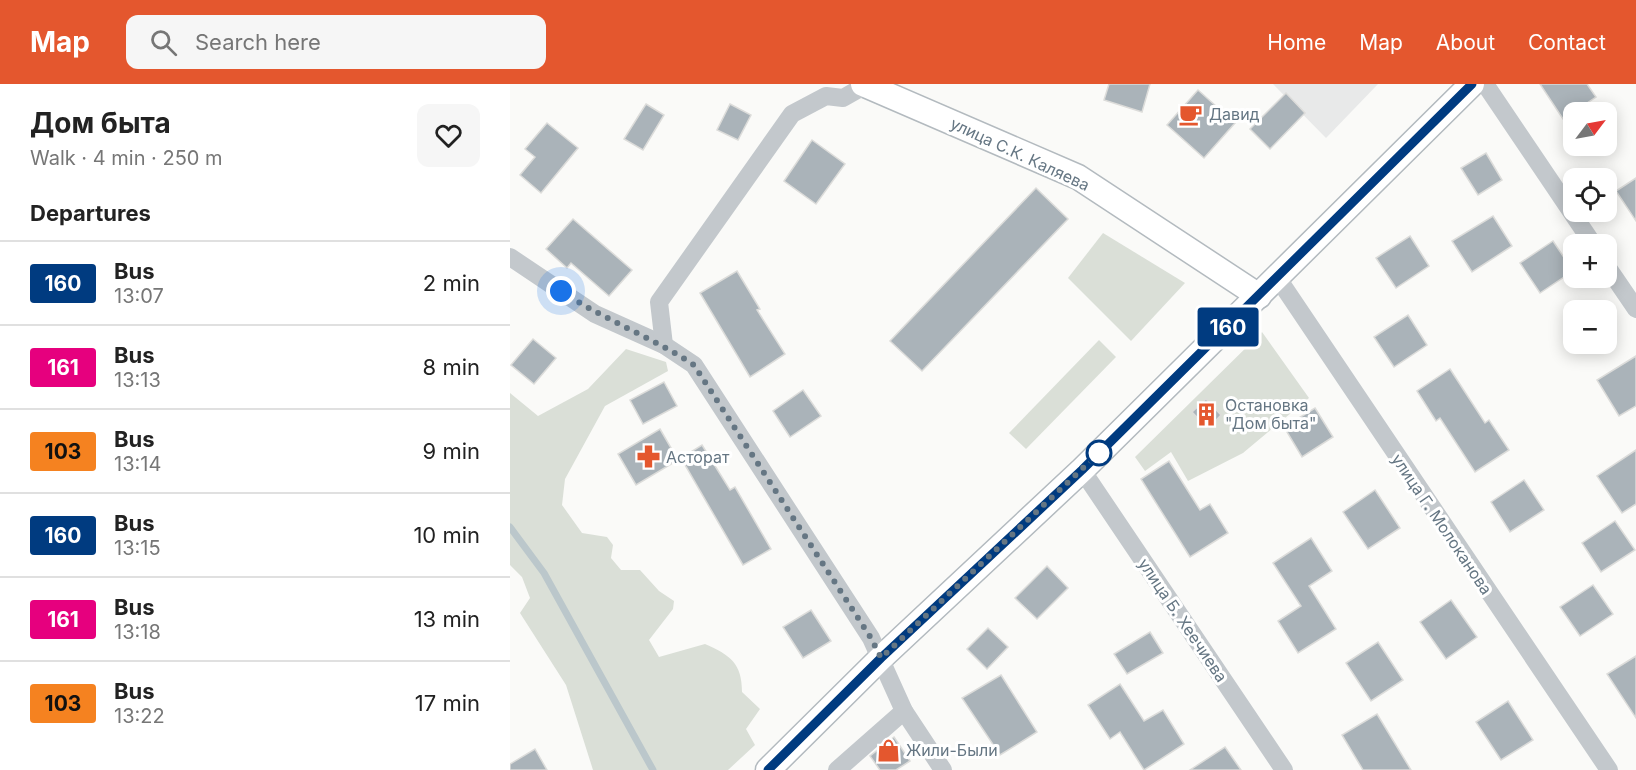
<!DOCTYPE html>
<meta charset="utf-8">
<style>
:root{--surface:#fff;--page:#f6f6f6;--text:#222;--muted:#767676;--line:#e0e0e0;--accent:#e4572e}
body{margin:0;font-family:Inter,sans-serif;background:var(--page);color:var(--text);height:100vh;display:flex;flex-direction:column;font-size:22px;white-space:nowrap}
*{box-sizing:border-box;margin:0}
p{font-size:20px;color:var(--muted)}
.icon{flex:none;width:33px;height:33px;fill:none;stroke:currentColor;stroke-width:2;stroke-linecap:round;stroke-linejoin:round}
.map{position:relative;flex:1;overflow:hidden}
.drawer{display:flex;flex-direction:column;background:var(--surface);width:510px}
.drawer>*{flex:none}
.badge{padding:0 12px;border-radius:4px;font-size:21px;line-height:39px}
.needle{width:39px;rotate:58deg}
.buttons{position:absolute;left:1053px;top:18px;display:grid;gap:12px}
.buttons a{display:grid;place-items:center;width:54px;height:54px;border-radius:12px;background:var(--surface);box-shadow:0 3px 15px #0003;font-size:30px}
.you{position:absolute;width:30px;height:30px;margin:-15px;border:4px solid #fff;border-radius:50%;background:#1a73e8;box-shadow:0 0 0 9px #1a73e833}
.map>.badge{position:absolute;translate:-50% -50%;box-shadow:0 0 0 3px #fff}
h2{padding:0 30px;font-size:22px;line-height:54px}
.round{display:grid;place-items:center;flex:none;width:63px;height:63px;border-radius:12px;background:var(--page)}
.overview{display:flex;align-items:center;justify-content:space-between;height:102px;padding:0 30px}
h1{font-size:28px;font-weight:700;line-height:45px}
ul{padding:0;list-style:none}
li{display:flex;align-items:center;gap:18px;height:84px;padding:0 30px;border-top:2px solid var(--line)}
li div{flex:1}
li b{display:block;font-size:22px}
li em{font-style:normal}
li .badge{min-width:66px;font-weight:700;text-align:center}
header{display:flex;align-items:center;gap:36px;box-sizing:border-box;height:84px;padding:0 30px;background:var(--accent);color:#fff}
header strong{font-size:28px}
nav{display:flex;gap:33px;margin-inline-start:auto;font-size:21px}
.search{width:420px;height:54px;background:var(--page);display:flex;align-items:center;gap:15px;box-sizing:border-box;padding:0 21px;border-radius:12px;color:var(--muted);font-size:22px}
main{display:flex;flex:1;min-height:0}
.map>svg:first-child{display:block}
.built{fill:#e8e9e9}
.green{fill:#dadfd7}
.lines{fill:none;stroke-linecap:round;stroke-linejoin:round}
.stream{stroke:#bbc7cb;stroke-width:7}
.building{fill:#aab3b9;stroke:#dcdcda;stroke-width:1.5}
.secondary-casing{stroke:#b3babf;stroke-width:27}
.street{stroke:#c3c8cc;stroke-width:18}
.secondary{stroke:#fff;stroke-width:24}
.line-casing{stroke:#fff;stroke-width:14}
.line{stroke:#003b80;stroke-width:9}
.walk{stroke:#657683;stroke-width:6;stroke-dasharray:0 10.8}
.stop-dot{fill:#fff;stroke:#003b80;stroke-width:3}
.labels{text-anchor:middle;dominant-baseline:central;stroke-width:6;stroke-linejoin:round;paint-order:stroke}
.poi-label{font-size:16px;fill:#657683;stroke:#fff;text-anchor:start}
.street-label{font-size:16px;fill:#657683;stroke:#fff}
</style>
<header>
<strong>Map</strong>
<div class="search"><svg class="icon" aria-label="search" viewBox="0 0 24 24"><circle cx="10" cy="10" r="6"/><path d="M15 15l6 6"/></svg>Search here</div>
<nav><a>Home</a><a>Map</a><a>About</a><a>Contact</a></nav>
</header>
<main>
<section class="drawer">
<div class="overview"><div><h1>Дом быта</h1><p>Walk · 4 min · 250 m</p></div><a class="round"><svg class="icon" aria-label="heart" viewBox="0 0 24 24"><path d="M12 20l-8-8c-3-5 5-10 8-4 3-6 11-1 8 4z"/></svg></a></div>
<h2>Departures</h2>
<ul>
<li><span class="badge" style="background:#003b80;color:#fff">160</span><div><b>Bus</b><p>13:07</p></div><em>2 min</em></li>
<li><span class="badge" style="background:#e6007e;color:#fff">161</span><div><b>Bus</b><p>13:13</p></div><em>8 min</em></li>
<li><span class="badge" style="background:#f58220;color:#111">103</span><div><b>Bus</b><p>13:14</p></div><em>9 min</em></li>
<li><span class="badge" style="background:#003b80;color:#fff">160</span><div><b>Bus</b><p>13:15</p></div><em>10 min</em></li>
<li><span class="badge" style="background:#e6007e;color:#fff">161</span><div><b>Bus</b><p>13:18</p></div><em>13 min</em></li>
<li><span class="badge" style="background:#f58220;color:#111">103</span><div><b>Bus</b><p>13:22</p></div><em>17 min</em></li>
</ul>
</section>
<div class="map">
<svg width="1126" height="686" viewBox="0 0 1126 686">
<rect width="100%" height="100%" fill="#fafaf8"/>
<path class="built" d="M763 0H868L816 54Z"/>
<g class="green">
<path d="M593 149 675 199 621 257 558 194Z"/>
<path d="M752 248 799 314 733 369 678 397 661 368 635 387 625 373Z"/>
<path d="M589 256 606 273 516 365 499 349Z"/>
<path d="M116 265 156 278 158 287 95 322 55 395 52 421 72 449 97 453 103 461 101 474 111 486H130L149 507 164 517 163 525 139 556 149 573 195 560C220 571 232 579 232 608L250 625 236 645 245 661 218 686H83L56 601 10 529 20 514 12 493 0 481V309L28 332 78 305Z"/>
</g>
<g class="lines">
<path class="stream" d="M0 443 34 489 143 686"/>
</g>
<g class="building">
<path d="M599 0H640L632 28 594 16Z"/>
<path d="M1030 0H1077L1086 13 1053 35Z"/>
<path d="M688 6 725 39 694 74 657 41Z"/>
<path d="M776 9 795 29 760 65 740 45Z"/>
<path d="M136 20 154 31 133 66 114 55Z"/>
<path d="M220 20 241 31 228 56 207 46Z"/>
<path d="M37 39 68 64 31 109 10 91 25 73 15 65Z"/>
<path d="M302 56 335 80 306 120 274 97Z"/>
<path d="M976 69 992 96 968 111 951 84Z"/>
<path d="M1126 94V137L1106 107Z"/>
<path d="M526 104 558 135 412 287 380 257Z"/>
<path d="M983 132 1002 162 962 188 942 157Z"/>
<path d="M63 135 122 186 99 212 61 179 57 184 36 165Z"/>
<path d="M900 152 919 182 886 204 866 174Z"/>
<path d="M1043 157 1063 187 1030 209 1010 179Z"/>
<path d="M227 187 250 225 247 226 275 270 240 293 190 209Z"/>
<path d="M898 231 917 261 884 283 864 253Z"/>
<path d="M23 255 46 274 24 300 1 281Z"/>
<path d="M1126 272V322L1109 332 1087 296Z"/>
<path d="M940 285 975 339 979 336 999 366 965 388 930 334 926 337 907 307Z"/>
<path d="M154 298 167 322 133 340 120 316Z"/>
<path d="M293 306 311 332 280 353 263 327Z"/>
<path d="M696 315 711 331 698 345 682 328Z"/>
<path d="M805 324 823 353 792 373 774 343Z"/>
<path d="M150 345 168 376 126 401 108 370Z"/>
<path d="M192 361 220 406 225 403 261 465 233 481 171 374Z"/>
<path d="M1126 366V420L1112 429 1087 392Z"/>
<path d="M659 377 690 426 700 420 718 449 680 473 631 395Z"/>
<path d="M1014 396 1034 426 1000 448 981 418Z"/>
<path d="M865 406 890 444 858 465 833 428Z"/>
<path d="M1105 437 1125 466 1091 488 1072 459Z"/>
<path d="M801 454 822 487 799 502 826 545 788 569 768 537 791 522 763 479Z"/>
<path d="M537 482 558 504 527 535 505 514Z"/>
<path d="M1083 501 1103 530 1070 552 1050 523Z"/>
<path d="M941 516 967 553 936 575 910 538Z"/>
<path d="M301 526 321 557 293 574 273 543Z"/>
<path d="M478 544 498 563 477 585 457 565Z"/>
<path d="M640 548 653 569 617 590 604 570Z"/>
<path d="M868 558 893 596 861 617 836 579Z"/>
<path d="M1126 572V634L1097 590Z"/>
<path d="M491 591 527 648 490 671 452 614Z"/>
<path d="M610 600 634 637 653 626 674 660 634 686 610 648 600 655 578 621Z"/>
<path d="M998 617 1023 656 991 676 966 638Z"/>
<path d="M867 630 901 686H853L832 651Z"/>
<path d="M384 653 400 677 386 686H370L360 672Z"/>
<path d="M715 663 731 686H680Z"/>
<path d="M25 665 37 686H0V680Z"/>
</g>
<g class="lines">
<defs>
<g id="secondary">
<path d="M353 0 568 93 749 212"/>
<path d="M258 686 371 574 572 386 962 0"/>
</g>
</defs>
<use href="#secondary" class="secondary-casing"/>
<g class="street">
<path d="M975 0 1083 160"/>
<path d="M0 173 85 230 154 261 184 281 361 554 394 627 433 686"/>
<path d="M1096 181 1126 225"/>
<path d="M767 193 1099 686"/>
<path d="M154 261 149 218 282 30 316 12 333 14 356 1"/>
<path d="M572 386 774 686"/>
<path d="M327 686 394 627"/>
</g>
<use href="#secondary" class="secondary"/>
</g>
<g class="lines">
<defs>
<path id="line" d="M258 686 371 574 572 386 962 0"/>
</defs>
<use href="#line" class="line-casing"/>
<use href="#line" class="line"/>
<path class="walk" d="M51 207C94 236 142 253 184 281L361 554 371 574 589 369"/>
</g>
<defs>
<symbol id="cafe-bare" viewBox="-9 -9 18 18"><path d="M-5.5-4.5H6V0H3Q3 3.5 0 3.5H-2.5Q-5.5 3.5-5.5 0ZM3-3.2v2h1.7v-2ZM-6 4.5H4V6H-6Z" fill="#e4572e" stroke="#fff" stroke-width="2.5" paint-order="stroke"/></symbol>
<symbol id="building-bare" viewBox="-9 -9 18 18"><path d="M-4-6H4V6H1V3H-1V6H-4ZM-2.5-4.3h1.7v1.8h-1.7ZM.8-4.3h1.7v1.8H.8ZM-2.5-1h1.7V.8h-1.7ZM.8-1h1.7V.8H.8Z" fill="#e4572e" stroke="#fff" stroke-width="2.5" paint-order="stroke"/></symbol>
<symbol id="pharmacy-bare" viewBox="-9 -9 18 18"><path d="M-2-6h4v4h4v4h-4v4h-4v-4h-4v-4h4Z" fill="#e4572e" stroke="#fff" stroke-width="2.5" paint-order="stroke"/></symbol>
<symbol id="shop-bare" viewBox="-9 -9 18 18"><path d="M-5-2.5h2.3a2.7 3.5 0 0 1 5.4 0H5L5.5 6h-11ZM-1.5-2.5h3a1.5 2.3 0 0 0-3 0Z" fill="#e4572e" stroke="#fff" stroke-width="2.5" paint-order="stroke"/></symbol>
</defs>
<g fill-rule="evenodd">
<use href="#cafe-bare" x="664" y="14" width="33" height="33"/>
<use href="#building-bare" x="680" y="314" width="33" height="33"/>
<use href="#pharmacy-bare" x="122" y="356" width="33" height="33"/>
<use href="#shop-bare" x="362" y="650" width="33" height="33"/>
</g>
<circle class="stop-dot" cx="589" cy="369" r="12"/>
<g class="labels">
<g class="poi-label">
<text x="699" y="30">Давид</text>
<text x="715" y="321">Остановка<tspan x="715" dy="18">"Дом быта"</tspan></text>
<text x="156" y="373">Асторат</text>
<text x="396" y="666">Жили-Были</text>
</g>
<g class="street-label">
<text transform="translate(510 70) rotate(25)">улица С.К. Каляева</text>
<text transform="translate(932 440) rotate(56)">улица Г. Молоканова</text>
<text transform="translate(673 536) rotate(56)">улица Б. Хеечиева</text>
</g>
</g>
</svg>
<div class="buttons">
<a><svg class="needle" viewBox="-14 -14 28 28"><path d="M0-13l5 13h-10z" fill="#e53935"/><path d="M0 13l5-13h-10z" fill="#767676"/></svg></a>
<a><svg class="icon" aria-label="locate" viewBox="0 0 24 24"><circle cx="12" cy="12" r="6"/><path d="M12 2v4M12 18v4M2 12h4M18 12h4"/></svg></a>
<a>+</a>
<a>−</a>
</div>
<div class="you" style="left:51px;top:207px"></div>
<b class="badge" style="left:718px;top:243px;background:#003b80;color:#fff">160</b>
</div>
</main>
